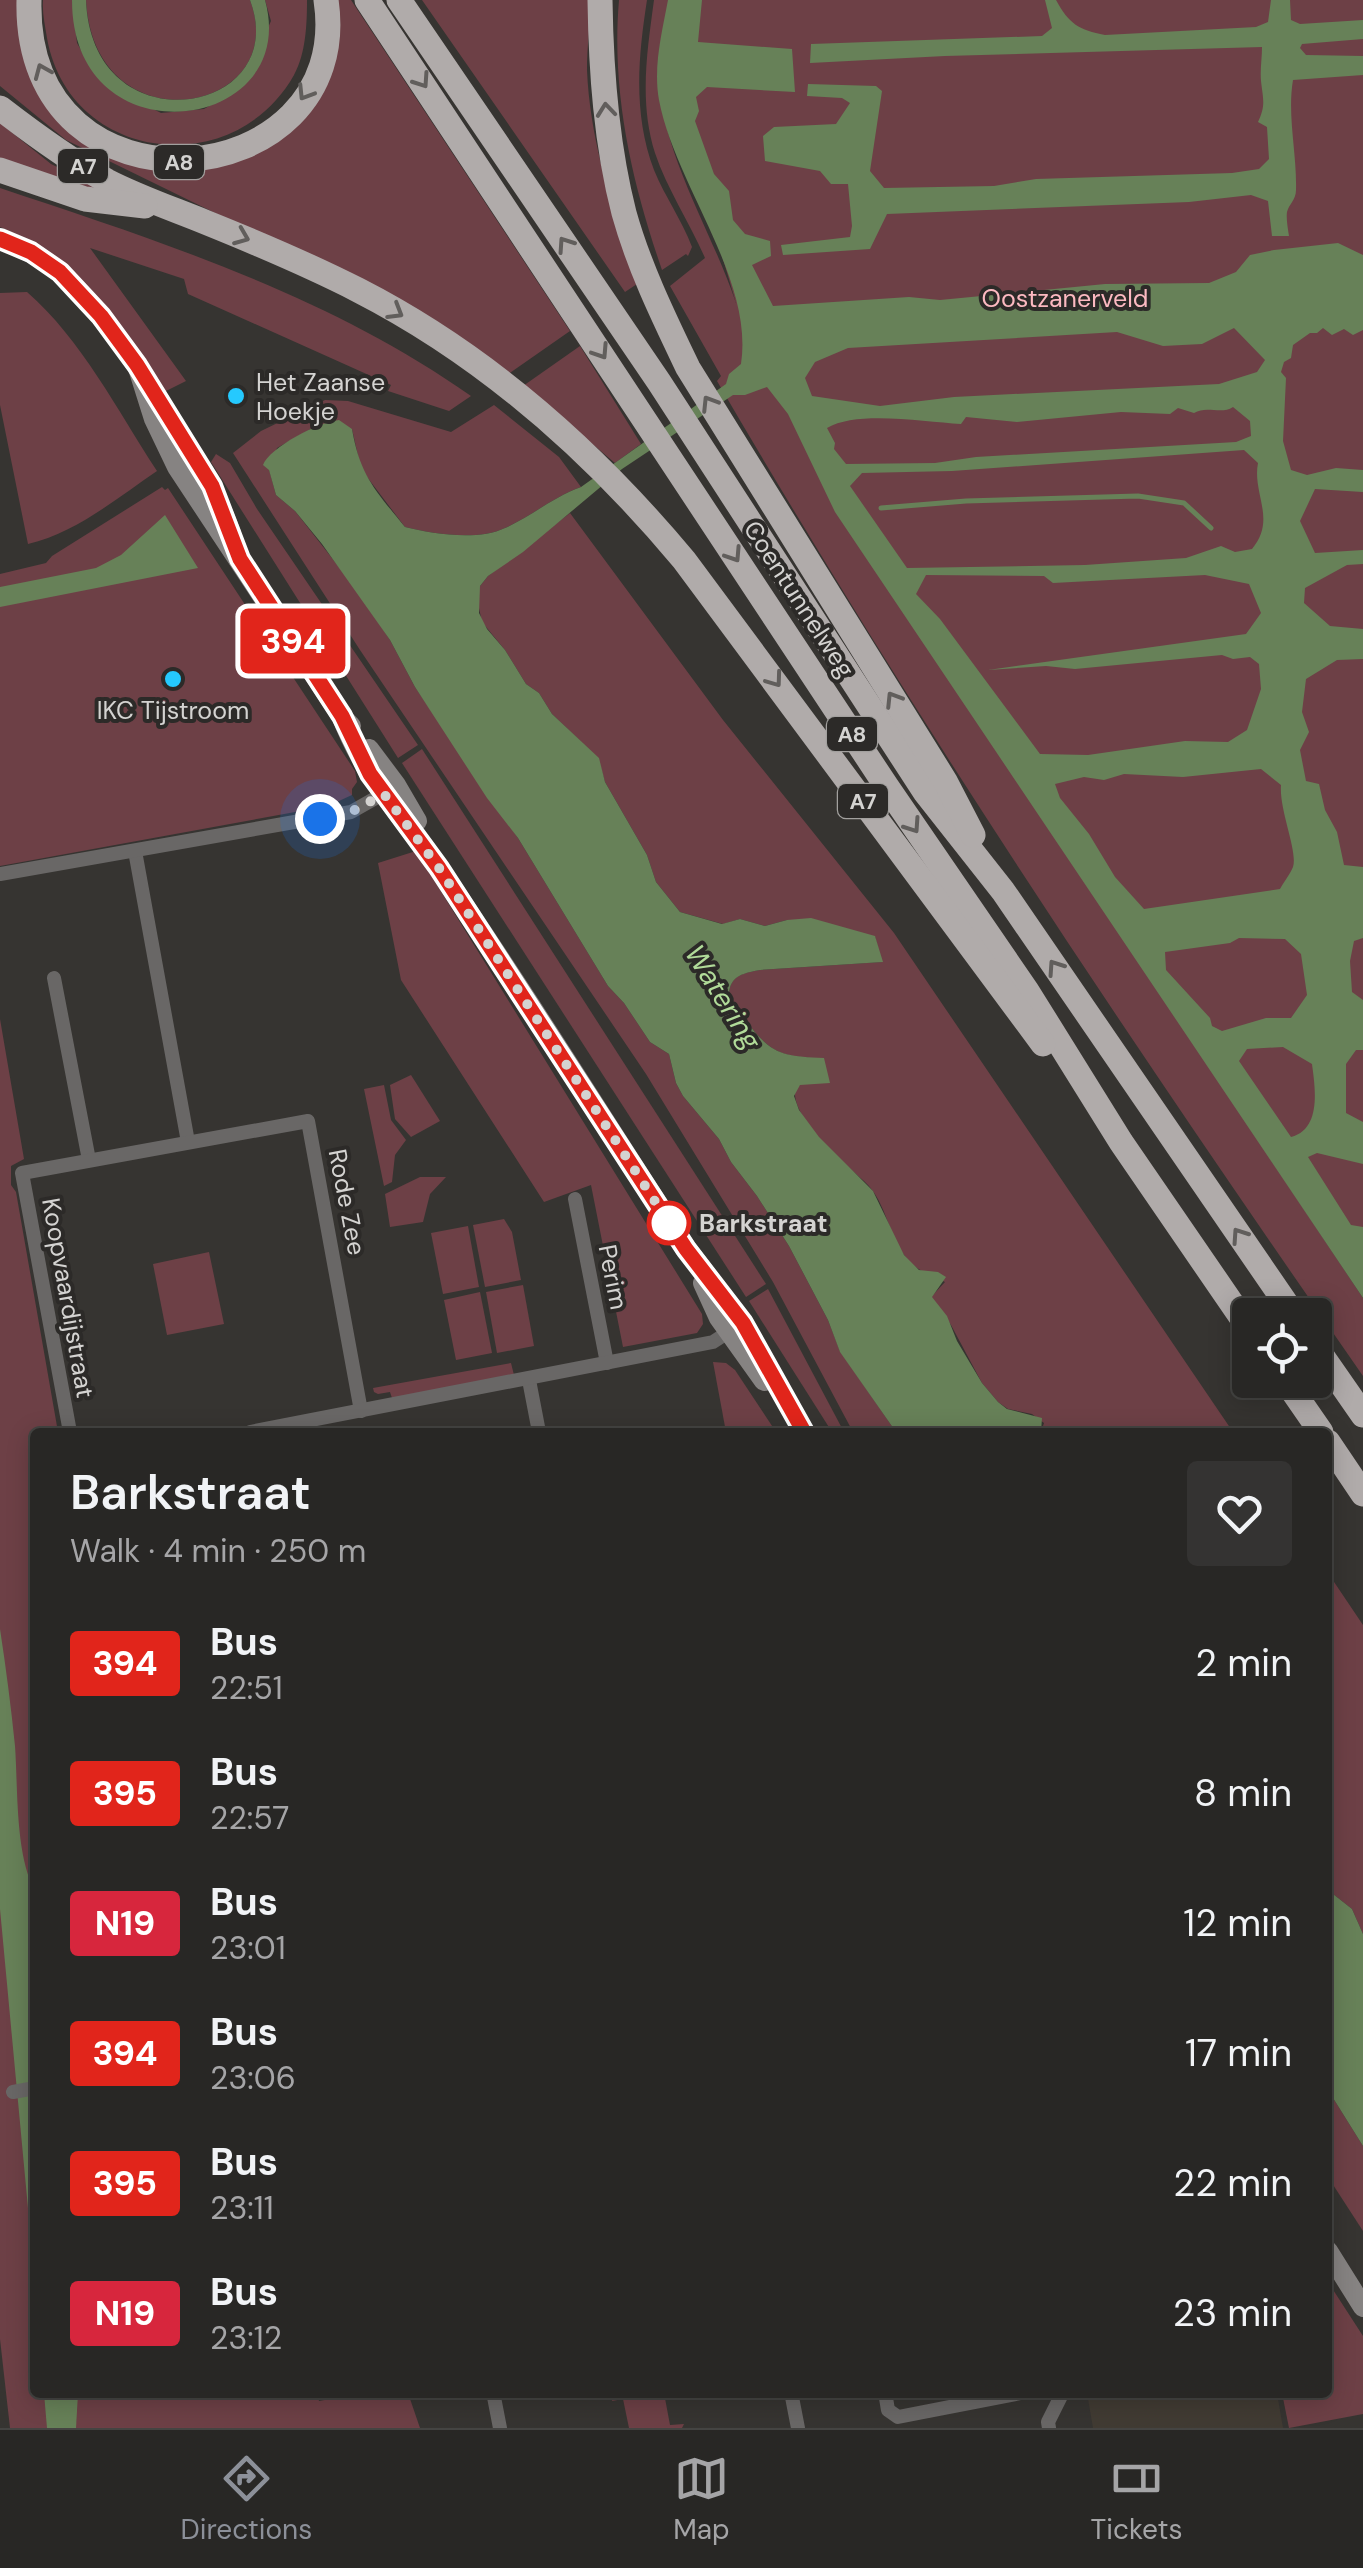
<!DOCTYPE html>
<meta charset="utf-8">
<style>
:root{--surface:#282725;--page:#343332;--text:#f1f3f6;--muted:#a5a5a7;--line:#444442;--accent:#8c9099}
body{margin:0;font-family:"DM Sans",sans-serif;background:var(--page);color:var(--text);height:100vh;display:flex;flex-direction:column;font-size:38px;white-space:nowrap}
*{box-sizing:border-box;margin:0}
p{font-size:32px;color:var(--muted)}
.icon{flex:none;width:55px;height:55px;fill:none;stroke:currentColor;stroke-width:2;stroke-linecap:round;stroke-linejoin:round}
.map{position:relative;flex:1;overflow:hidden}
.side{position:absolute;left:30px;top:1428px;width:1302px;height:970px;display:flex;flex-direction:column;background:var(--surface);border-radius:10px;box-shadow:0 5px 25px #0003,0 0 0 2px var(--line)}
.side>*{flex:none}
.badge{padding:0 20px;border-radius:8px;font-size:35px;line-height:65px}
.buttons{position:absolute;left:1232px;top:1298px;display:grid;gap:20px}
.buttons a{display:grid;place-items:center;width:100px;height:100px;border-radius:10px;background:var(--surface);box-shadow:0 5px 25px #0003,0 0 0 2px var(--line);font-size:50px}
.you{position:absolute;width:50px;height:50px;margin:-25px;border:8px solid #fff;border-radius:50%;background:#1a73e8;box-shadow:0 0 0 15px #1a73e833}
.map>.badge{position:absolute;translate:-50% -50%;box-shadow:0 0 0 5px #fff}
.round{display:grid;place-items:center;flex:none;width:105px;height:105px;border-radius:10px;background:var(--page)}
.overview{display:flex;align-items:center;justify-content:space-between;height:170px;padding:0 40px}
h1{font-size:48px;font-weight:600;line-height:75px}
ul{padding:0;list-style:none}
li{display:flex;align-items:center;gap:30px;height:130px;padding:0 40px}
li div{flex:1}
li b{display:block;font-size:38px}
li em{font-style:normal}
li .badge{min-width:110px;font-weight:700;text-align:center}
.menu{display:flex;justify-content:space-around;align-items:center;height:140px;border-top:2px solid var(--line);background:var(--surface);font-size:28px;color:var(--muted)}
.menu a{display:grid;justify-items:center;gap:5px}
.menu .active{color:var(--accent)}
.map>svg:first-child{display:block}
.built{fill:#413b33}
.green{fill:#6d4046;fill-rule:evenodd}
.water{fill:#678158;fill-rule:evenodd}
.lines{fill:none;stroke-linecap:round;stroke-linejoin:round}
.stream{stroke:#678158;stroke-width:5}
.street{stroke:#696766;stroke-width:14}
.secondary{stroke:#868382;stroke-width:20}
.highway{stroke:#b0abaa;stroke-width:25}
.oneway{stroke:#615e5c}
.line-casing{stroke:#fff;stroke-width:22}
.line{stroke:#e1251b;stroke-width:15}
.walk{stroke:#d4d3d1;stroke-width:10;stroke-dasharray:0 18}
.poi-dot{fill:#25c9fe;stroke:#2c2a28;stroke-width:4}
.stop-dot{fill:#fff;stroke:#e1251b;stroke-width:5}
.labels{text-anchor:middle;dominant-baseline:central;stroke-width:8;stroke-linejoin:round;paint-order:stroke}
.shield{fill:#2c2a28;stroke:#a2a09e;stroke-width:2.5}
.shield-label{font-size:22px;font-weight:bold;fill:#d4d3d1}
.park-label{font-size:25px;fill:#fcb9c1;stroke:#2c2a28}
.poi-label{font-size:25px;fill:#d4d3d1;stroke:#2c2a28;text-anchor:start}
.street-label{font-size:25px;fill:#d4d3d1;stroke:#2c2a28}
.stop-label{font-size:25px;font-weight:bold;fill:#d4d3d1;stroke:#2c2a28;text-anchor:start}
.water-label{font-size:28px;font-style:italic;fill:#b1db99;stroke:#2c2a28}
</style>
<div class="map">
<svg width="1363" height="2428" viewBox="0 0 1363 2428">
<rect width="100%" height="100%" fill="#363431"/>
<path class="built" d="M1087 2393H1277L1283 2428H1093Z"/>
<g class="green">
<path d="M0 0H20L22 48 34 77 52 103 178 167 304 106 334 0H351L570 331 507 375 297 253 66 140 0 86Z"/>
<path d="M43 0H72L77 43 88 62 108 86 161 113 204 109 241 87 271 21 265 0H307C307 24 306 53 294 75 233 183 69 162 47 38 45 25 42 13 43 0Z"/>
<path d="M86 0H250C293 114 94 151 86 0Z"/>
<path d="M422 0H592C590 23 587 47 587 70 590 144 615 215 637 284L625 292Z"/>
<path d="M619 0H647C638 58 633 114 654 170 665 197 682 220 692 247L688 256 686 254 662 270C632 183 611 93 619 0Z"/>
<path d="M654 0H1363V1283L1128 945 1363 1298V1376C1137 1051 915 721 717 381L721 376 670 286 705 258C690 223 667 189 655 153 639 102 647 52 654 0ZM660 45 736 303C708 219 649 137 660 45Z"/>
<path d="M0 123 51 164 123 199 0 159Z"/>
<path d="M0 188C162 242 330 296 471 396L449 411 388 391 391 385 188 294 184 279 90 248 186 381 160 394 58 260 29 240 0 227Z"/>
<path d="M27 292C82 340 117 410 157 471 117 498 76 533 28 544L0 405V293Z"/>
<path d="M580 346 641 444 615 463 523 386Z"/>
<path d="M325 400 348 401 451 432 494 405 559 457 581 487C553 497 532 516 505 528 478 541 433 534 405 527L361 469 352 429 318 425 277 448 269 469 276 495 295 511 357 590 390 640 415 687 518 838 608 986 624 1003 650 1042 669 1054 676 1083 683 1096 719 1139 731 1162 757 1196 789 1246 828 1320 840 1351 896 1432H853L773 1282 646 1074 360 650 233 453 261 431Z"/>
<path d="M216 454 230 463 257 509 418 745 398 758 211 462Z"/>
<path d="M162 487 165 490 168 488 355 771 357 782 352 789V795L328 806 0 866V574L46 563 52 556Z"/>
<path d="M570 513 723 720 894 933 1233 1432H1041L1044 1423 1032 1414 1008 1409 998 1402 982 1383 951 1325 931 1297 945 1282C933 1276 920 1272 911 1263 888 1241 888 1202 864 1181 844 1163 792 1120 795 1090L824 1059C782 1056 772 1055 746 1021 739 1012 733 1005 729 994 730 975 744 973 760 970L882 962 875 937 787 920 765 926 740 919 723 924 680 912 656 882 647 855 605 782 598 758 552 714 539 693 526 684 505 650 482 622 477 599 480 586 488 576Z"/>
<path d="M422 749 766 1284 746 1297 402 763Z"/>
<path d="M416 851 702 1314 703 1324 697 1333 623 1347 591 1185 544 1202 401 980 378 863Z"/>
<path d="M0 1019 24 1159 11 1166V1185L16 1192 58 1432H35V2392H317L319 2401 363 2393H408L420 2428H10L0 2339Z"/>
<path d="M411 1075 440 1121 411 1137 395 1119 390 1085Z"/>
<path d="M384 1085 391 1120 406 1140 395 1155 392 1182 384 1186 364 1089Z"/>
<path d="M420 1177H446L430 1194 423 1222 390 1227 385 1194Z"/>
<path d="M504 1219 512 1232 521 1280 485 1287 473 1225Z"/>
<path d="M468 1226 479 1287 443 1294 431 1233Z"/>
<path d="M209 1252 224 1324 167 1335 153 1264Z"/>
<path d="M523 1285 534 1346 497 1353 486 1292Z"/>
<path d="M768 1289 844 1432H832L749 1301Z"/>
<path d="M480 1292 492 1353 456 1360 444 1300Z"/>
<path d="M713 1362 726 1363 735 1370 776 1432H726Z"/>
<path d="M511 1363 514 1375 392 1398 390 1392 378 1394 374 1392 373 1388Z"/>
<path d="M1328 1573 1363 1625V1934L1352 1909 1328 1890Z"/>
<path d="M1328 2090 1363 2146V2231L1328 2177Z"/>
<path d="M1328 2282 1363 2336V2414L1289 2428 1282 2393 1328 2392Z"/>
<path d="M614 2393H664L670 2425 684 2424 682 2428H629L623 2399 612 2401Z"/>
</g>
<g class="water">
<path d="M72 0H86C92 150 293 115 250 0H265C302 133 72 164 72 0Z"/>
<path d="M668 0H702L698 42 792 49 795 92 707 87 696 97 699 111 695 121 714 174 729 191 733 220 745 234 770 241 771 256 752 265 773 306 909 297 940 300 1105 284 1209 283 1236 272 1250 255 1274 250 1338 243 1363 255V330L1353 335 1344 329 1332 335 1323 328 1317 333H1310L1293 345 1291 358 1284 362 1281 372 1286 378 1283 441 1291 470 1307 475 1336 468 1363 470V492L1315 489 1300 521 1315 553 1363 550V564L1347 565 1305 588 1304 603 1330 626 1363 629V659L1337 660 1306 679 1302 712 1309 732 1300 750 1306 781 1319 784 1325 810 1337 832 1344 865 1363 867V938L1354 941 1350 961 1352 992 1363 1000V1050H1356L1346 1064V1113L1363 1122V1164L1317 1153 1308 1157 1351 1225 1363 1227V1298L835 512 788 414 767 387 745 395H733L622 469 523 552 488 576 480 586 479 613 487 629 505 650 526 684 539 693 552 714 599 758 605 782 647 855 656 882 680 912 722 924 740 919 765 926 787 920 811 918 875 936 883 962 760 970C745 973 730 975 729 994 733 1005 739 1012 746 1021 772 1055 782 1056 824 1058L830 1083 800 1085 794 1096 799 1110 819 1137 873 1191 904 1255 919 1270 938 1272 946 1277 932 1297 947 1316 957 1341 982 1383 998 1402 1007 1409 1042 1418 1041 1432H896L840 1352 828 1320 789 1246 757 1196 731 1162 719 1139 683 1096 676 1083 669 1054 650 1042 624 1003 608 986 518 838 487 798 415 687 390 640 322 544 295 511 276 495 269 470 263 465C270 447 319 422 339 420L352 429C360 476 376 491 405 527 433 534 478 541 505 528 532 516 553 497 581 487L726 384 729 374 741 364C754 278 675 185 659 100 653 67 662 32 668 0ZM1234 328 1265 360 1257 372 1219 384 954 397 880 406 812 396 805 378 815 362 848 348 1117 332 1163 346 1202 344ZM1233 407 1250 421 1251 436 1236 442 976 457 935 463 846 464 834 449 835 443 827 428C857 410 925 422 961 424L966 417 1017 422 1121 412 1170 414 1178 408 1194 413C1207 405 1221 415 1233 407ZM1244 450 1258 463C1252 494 1277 519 1252 549L1235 552 1221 546 1186 558 1085 565 907 568 850 486 862 473 952 471ZM926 575 1044 576 1053 583 1205 575 1249 584 1261 613 1246 634 988 670 1046 666 1075 669 1222 655 1233 659 1250 657 1259 664 1261 689 1247 730 1228 742 1185 741 1088 755 1040 754 940 619 916 594ZM1261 769 1281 785C1279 810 1298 851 1293 867 1290 874 1284 882 1280 889L1144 909 1115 877 1089 834 1060 798 1055 784 1084 777 1104 780 1124 774 1183 777ZM1239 938 1285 939 1301 954 1307 995 1291 1018H1266L1222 1031 1212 1026 1210 1018 1166 970 1165 952 1230 943ZM1283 1047 1312 1064C1315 1087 1322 1129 1291 1137L1239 1061 1247 1049Z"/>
<path d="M1045 0H1056C1069 24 1079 30 1105 35L1256 27 1268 22 1271 0H1290L1291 20 1300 24 1363 20V39L1302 44 1300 48 1306 55 1363 56V75L1293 80C1287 116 1297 153 1296 190 1296 200 1289 204 1287 212 1286 219 1288 229 1289 236H1272L1268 201 1251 195 1189 202 887 214 870 249 783 255 781 245 850 237 852 226 848 184H831L820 171 765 161 763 136 774 127 836 124 850 103 842 98 807 96 808 84 876 86 882 91 870 171 884 188 994 186 1036 179 1232 173 1259 169 1269 159 1267 127 1258 122C1266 105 1263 99 1261 81 1260 70 1262 58 1262 47L945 56 810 63 811 44 1042 36 1052 28Z"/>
<path d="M165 515 198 568 0 607V587L96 568 121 555Z"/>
<path d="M0 1629C6 1668 11 1707 15 1746 18 1787 15 1855 35 1891V2283L0 1909Z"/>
<path d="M1328 1890 1352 1909 1363 1934V2146L1328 2090Z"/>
<path d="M44 2393H78L76 2428H47Z"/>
</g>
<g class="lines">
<path class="stream" d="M881 508 966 501 1138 496 1184 503 1211 528"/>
<g class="street">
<path d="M135 851 188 1142"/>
<path d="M0 874 351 812 388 791"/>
<path d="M54 978 89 1160"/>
<path d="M575 1199 607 1363"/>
<path d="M529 1380 539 1432"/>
<path d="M70 1432 22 1173 308 1121 361 1411"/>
<path d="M250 1432 713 1342 736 1327"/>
<path d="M13 2092 35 2088"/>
<path d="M493 2392 500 2428"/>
<path d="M791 2392 798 2428"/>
<path d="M885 2392 888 2410 898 2417 1026 2392"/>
<path d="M1049 2428 1048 2422 1061 2396 1054 2392"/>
</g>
<g class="secondary">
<path d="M0 239C22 248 42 257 60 273 104 311 135 363 166 412 191 452 215 489 231 533"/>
<path d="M137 365 154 419 177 467 342 717 351 726"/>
<path d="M342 717C363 775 405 820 440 870 526 994 605 1123 687 1249L743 1323 804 1432"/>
<path d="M369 749 396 785 417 821"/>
<path d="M703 1283 719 1318 764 1381"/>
<path d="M1328 2251 1363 2307"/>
</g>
<g class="highway">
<path d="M29 0C23 228 356 197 326 0"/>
<path d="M367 0 887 787 1027 991 1121 1142 1250 1330"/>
<path d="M399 0 659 382 925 792 1003 891 1294 1315"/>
<path d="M600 0C601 71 606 143 624 213 639 267 664 318 688 368L945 781 973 835"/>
<path d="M0 108C35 135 69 160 107 181 138 197 173 209 205 222 257 243 309 265 358 290 485 355 593 451 684 560L1043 1044"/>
<path d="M0 170 85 199 145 206"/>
<path d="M1315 1346 1363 1415"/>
<path d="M1285 1380 1321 1432"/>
<path d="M1328 1442 1363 1494"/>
</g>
</g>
<defs><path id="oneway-chevron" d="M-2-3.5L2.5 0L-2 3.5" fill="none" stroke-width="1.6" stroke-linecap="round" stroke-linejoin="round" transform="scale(2.5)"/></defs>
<g class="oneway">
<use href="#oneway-chevron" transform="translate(42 71) rotate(-113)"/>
<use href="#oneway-chevron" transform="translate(422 81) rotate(56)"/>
<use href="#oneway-chevron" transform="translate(305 93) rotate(122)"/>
<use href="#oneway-chevron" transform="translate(606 110) rotate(-96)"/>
<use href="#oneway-chevron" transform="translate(242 237) rotate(22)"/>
<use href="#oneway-chevron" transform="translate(565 244) rotate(-124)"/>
<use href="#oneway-chevron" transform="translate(396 312) rotate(31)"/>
<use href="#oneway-chevron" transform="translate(601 352) rotate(57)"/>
<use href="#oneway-chevron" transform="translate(709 403) rotate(-122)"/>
<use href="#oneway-chevron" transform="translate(734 555) rotate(57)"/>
<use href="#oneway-chevron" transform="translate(775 680) rotate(54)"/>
<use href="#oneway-chevron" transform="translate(893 699) rotate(-122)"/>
<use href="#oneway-chevron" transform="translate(913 826) rotate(56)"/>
<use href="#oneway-chevron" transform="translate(1055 967) rotate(-124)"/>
<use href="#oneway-chevron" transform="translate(1239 1235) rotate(-124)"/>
</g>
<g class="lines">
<defs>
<path id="line" d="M0 239 31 252 60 272 101 316 137 365 212 486 240 559 342 716 370 774 439 868 686 1249 743 1323 804 1432"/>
</defs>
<use href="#line" class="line-casing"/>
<use href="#line" class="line"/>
<path class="walk" d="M320 819 351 812 384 794 439 868 669 1223"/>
</g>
<g class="poi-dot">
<circle cx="236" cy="396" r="10"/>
<circle cx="173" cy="679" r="10"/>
</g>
<circle class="stop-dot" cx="669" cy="1223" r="20"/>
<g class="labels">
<g class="shield">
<rect x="154" y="145" width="50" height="34" rx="8"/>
<rect x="58" y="149" width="50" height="34" rx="8"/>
<rect x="827" y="717" width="50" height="34" rx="8"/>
<rect x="838" y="784" width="50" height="34" rx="8"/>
</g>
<g class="shield-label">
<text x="179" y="162">A8</text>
<text x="83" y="166">A7</text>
<text x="852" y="734">A8</text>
<text x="863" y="801">A7</text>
</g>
<g class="park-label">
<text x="1065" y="298">Oostzanerveld</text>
</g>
<g class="poi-label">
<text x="256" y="382">Het Zaanse<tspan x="256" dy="29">Hoekje</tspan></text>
<text x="173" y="710" text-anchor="middle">IKC Tijstroom</text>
</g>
<g class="street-label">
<text transform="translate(799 599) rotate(57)">Coentunnelweg</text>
<text transform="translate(347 1202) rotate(79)">Rode Zee</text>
<text transform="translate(613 1277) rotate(79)">Perim</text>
<text transform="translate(68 1298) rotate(80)">Koopvaardijstraat</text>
</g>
<g class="stop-label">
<text x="699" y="1223">Barkstraat</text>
</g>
<g class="water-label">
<text transform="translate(723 997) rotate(58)">Watering</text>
</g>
</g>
</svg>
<div class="buttons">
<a><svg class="icon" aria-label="locate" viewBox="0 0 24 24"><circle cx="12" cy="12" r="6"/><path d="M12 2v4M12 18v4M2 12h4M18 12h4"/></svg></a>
</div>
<div class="you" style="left:320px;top:819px"></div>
<b class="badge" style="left:293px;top:641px;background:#e1251b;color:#fff">394</b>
<section class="side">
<div class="overview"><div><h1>Barkstraat</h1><p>Walk · 4 min · 250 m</p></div><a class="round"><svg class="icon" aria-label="heart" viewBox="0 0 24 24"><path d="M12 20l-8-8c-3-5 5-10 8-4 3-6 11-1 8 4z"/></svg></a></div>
<ul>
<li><span class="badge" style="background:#e1251b;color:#fff">394</span><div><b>Bus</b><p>22:51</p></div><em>2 min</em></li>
<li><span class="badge" style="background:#e1251b;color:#fff">395</span><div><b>Bus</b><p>22:57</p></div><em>8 min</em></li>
<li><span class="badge" style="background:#d7263d;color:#fff">N19</span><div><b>Bus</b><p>23:01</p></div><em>12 min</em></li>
<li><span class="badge" style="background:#e1251b;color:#fff">394</span><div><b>Bus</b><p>23:06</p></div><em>17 min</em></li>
<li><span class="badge" style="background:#e1251b;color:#fff">395</span><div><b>Bus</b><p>23:11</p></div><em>22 min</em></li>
<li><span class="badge" style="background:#d7263d;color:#fff">N19</span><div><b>Bus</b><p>23:12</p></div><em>23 min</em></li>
</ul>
</section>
</div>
<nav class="menu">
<a class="active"><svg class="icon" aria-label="directions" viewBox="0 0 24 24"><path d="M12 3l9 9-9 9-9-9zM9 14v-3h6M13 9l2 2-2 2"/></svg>Directions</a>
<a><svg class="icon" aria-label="map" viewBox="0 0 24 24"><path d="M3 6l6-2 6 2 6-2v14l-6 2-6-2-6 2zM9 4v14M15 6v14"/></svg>Map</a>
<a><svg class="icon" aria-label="tickets" viewBox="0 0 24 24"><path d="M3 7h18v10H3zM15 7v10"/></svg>Tickets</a>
</nav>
